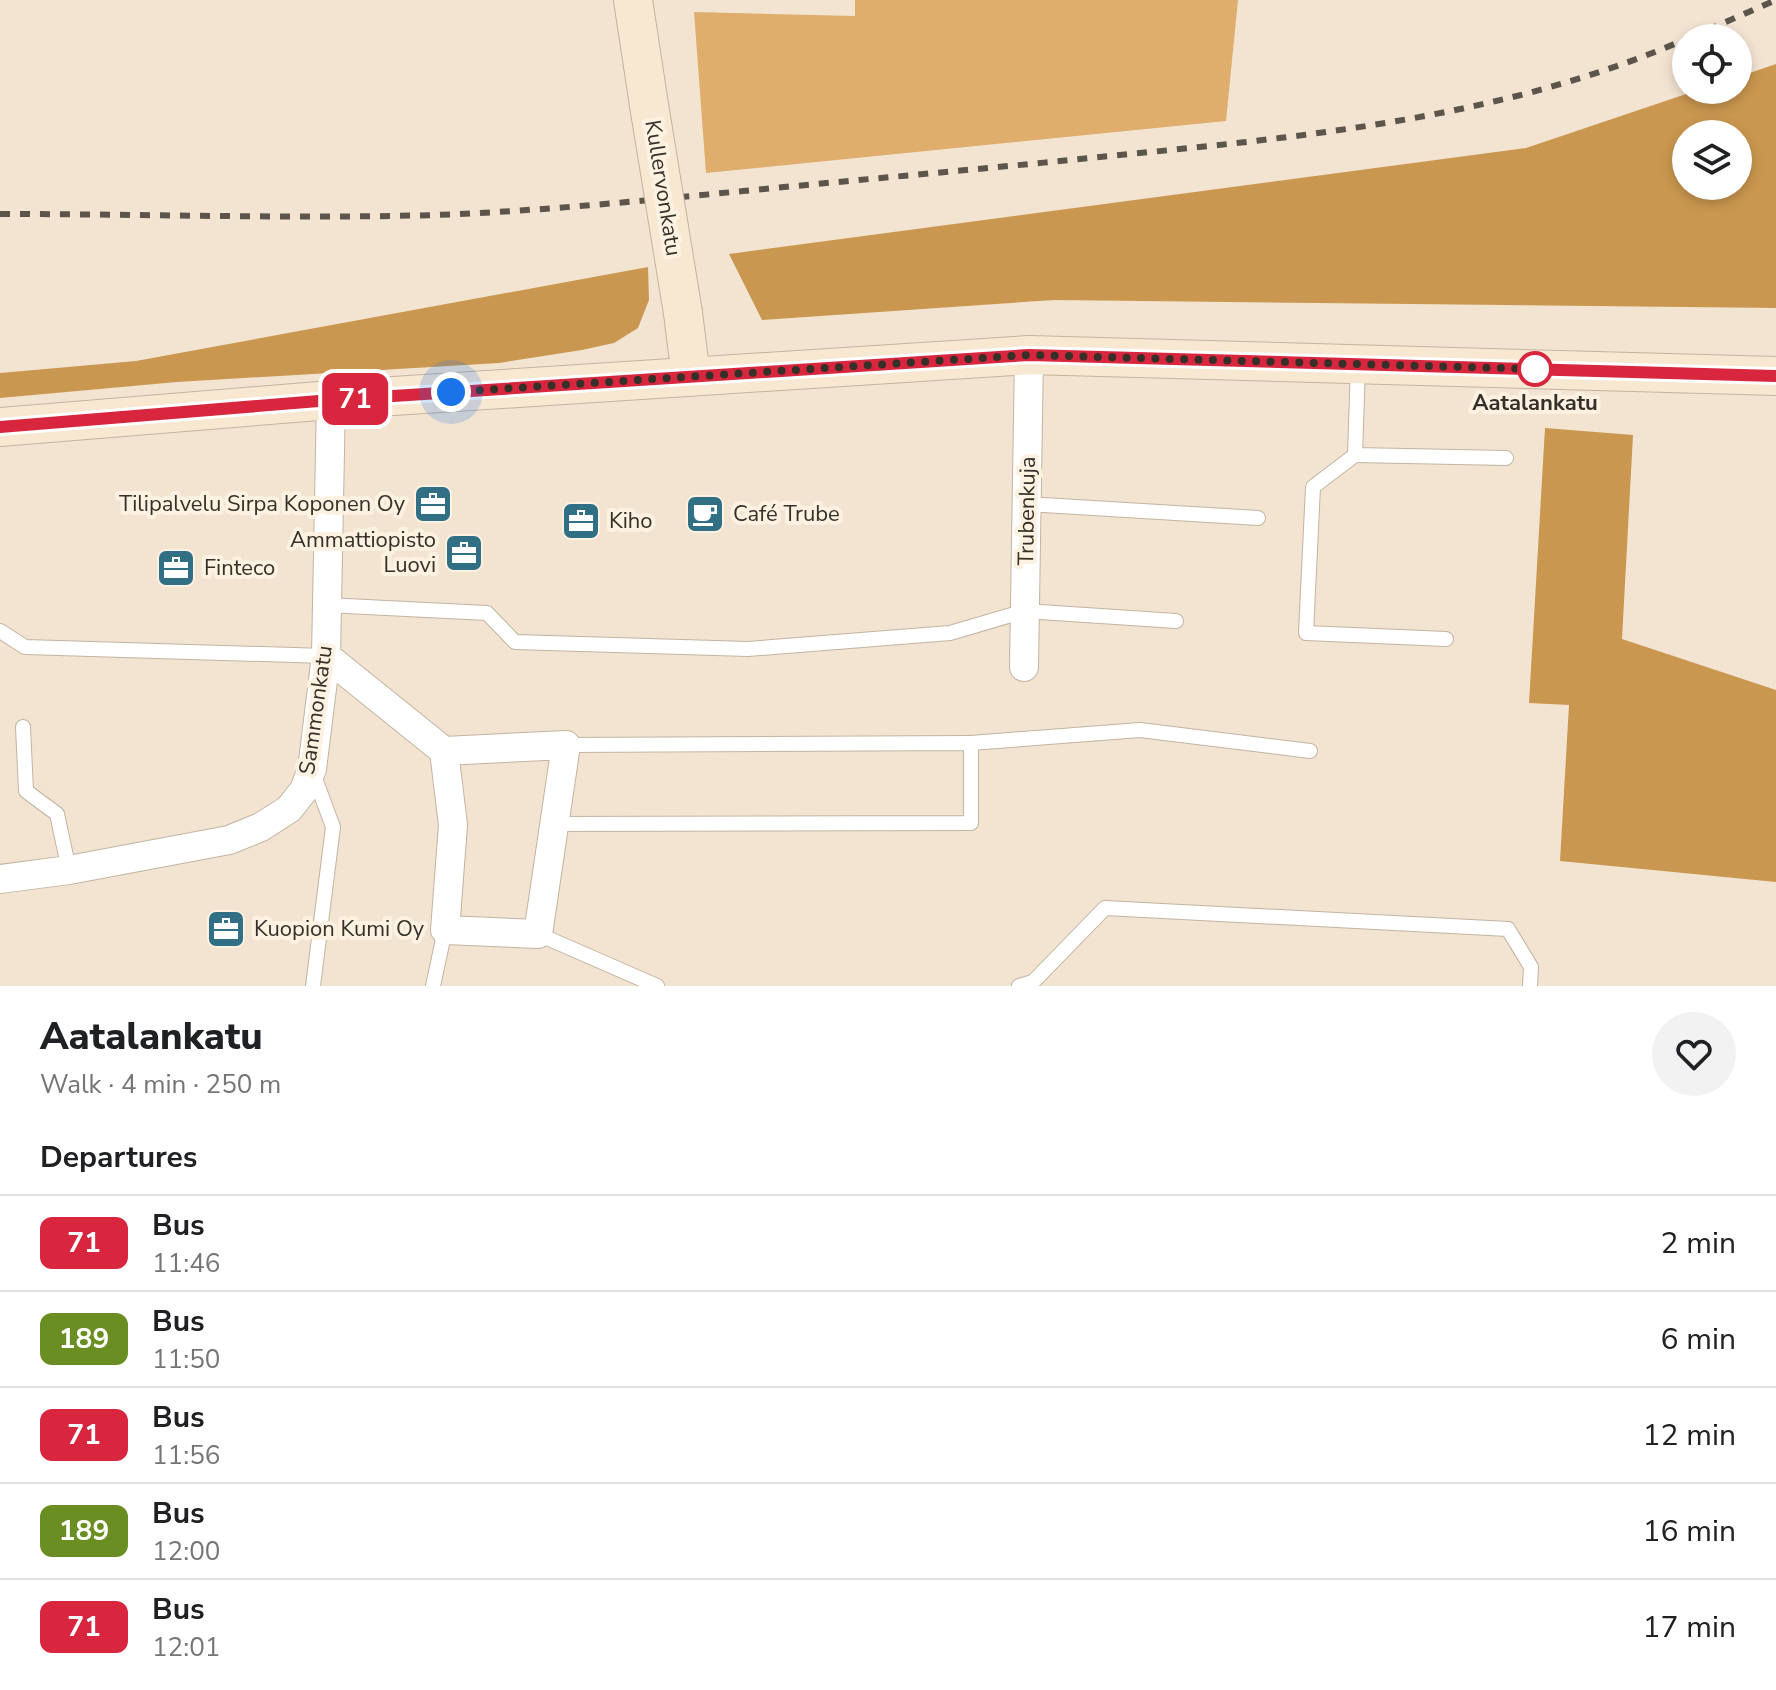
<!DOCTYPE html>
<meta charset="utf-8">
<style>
:root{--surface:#fff;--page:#f2f2f2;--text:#202124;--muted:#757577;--line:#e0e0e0}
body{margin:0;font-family:"Nunito Sans",sans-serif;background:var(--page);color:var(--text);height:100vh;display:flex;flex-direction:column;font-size:30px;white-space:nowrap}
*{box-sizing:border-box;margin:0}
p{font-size:26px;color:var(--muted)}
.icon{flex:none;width:44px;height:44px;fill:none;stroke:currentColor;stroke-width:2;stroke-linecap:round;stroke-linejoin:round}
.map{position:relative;height:986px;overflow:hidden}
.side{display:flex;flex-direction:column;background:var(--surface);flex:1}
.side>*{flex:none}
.badge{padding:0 16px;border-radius:12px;font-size:28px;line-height:52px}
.tools{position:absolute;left:1672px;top:24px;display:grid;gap:16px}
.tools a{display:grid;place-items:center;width:80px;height:80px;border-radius:50%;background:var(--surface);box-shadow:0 4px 12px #0003;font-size:40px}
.you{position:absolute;width:40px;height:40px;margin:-20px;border:6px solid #fff;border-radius:50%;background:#1a73e8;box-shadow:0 0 0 12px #1a73e833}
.map>.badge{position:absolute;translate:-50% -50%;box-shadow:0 0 0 4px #fff}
h2{padding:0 40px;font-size:30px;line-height:72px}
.round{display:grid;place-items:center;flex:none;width:84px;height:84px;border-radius:42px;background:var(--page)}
.overview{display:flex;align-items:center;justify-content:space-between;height:136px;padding:0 40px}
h1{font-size:38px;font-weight:800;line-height:60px}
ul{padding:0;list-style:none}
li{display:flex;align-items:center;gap:24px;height:96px;padding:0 40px;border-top:2px solid var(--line)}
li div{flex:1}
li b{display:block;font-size:30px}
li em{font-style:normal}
li .badge{min-width:88px;font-weight:700;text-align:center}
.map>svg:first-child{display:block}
.green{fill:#dfae6c}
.forest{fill:#ca9750;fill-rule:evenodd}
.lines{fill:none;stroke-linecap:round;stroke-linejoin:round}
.lane-casing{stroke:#c2b4a2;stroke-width:16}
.street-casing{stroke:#c2b4a2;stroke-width:30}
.secondary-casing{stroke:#c2b4a2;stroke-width:40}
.lane{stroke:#fff;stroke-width:14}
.street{stroke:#fff;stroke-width:28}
.secondary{stroke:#f8e7d1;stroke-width:38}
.rail{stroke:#5c554b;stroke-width:6;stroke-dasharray:10 10;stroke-linecap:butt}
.secondary-bridge-casing{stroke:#c2b4a2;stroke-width:40;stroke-linecap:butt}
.secondary-bridge{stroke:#f8e7d1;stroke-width:38}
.line-casing{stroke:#fff;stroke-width:18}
.line{stroke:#d7263d;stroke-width:12}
.walk{stroke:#363029;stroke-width:8;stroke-dasharray:0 14.4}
.stop-dot{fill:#fff;stroke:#d7263d;stroke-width:4}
.labels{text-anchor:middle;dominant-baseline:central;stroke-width:8;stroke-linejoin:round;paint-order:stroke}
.street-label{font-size:22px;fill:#363029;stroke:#fdf1e2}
.stop-label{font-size:22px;font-weight:bold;fill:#363029;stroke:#fdf1e2}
.poi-label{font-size:22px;fill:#363029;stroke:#fdf1e2;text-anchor:start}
</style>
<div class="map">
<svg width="1776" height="986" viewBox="0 0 1776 986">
<rect width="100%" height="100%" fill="#f2e4d1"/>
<path class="green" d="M855 0H1238L1226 121 706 173 694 12 855 16Z"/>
<g class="forest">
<path d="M1776 64V308L1054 300 762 320 729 254 1526 148 1698 90H1738V77ZM1686 134H1738V186H1686Z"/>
<path d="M648 267 649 300 638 328 614 343 582 350 499 363 177 382 0 398V373L136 361Z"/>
<path d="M1545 428 1633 435 1622 639 1776 690V882L1560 861 1569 705 1529 703Z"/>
</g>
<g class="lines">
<defs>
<g id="lane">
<path d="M1358 365 1355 455 1506 458"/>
<path d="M1355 455 1313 487 1306 633 1446 639"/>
<path d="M1027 504 1258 518"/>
<path d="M326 605 487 613 515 642 748 649 950 633 1025 611 1176 621"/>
<path d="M0 631 25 647 326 656"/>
<path d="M23 727 26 791 57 814 69 870"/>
<path d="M971 743 1140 730 1310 751"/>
<path d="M313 773 333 827 313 986"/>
<path d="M554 824 971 823V743L566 745"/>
<path d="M538 934 657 986"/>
<path d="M433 986 445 930"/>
<path d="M1019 986 1033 982 1105 908 1508 929 1531 967 1530 986"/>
</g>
<g id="street">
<path d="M326 656 444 751 566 745 538 934 445 930 453 825 444 751"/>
<path d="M1024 667 1029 355"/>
<path d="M0 879 69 870 229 840 261 827 289 809 304 790 312 769 326 656 331 400"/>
</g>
<g id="secondary">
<path d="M633 0 649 105"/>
<path d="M683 313 691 377"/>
<path d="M0 427 331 400 1029 355 1776 376"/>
</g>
</defs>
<use href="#lane" class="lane-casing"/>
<use href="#street" class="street-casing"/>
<use href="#secondary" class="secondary-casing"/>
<use href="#lane" class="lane"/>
<use href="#street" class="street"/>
<use href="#secondary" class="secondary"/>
<g class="rail">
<path d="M1689 38 1776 0"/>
<path d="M0 214C145 214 291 219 436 215 539 211 641 201 743 191 846 181 948 172 1050 162 1264 140 1487 126 1686 39"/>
</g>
<defs>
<path id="secondary-bridge" d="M649 105 683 313"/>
</defs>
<use href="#secondary-bridge" class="secondary-bridge-casing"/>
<use href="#secondary-bridge" class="secondary-bridge"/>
</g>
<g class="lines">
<defs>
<path id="line" d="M0 427 331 400 1029 355 1776 376"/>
</defs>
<use href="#line" class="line-casing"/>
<use href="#line" class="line"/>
<path class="walk" d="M451 392 1029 355 1535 369"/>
</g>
<defs>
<symbol id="office-square" viewBox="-11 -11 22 22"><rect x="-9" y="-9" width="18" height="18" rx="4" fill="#316f85" stroke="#fdf1e2"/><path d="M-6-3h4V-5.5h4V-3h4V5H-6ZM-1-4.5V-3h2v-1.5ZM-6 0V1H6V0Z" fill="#fff"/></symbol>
<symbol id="cafe-square" viewBox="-11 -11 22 22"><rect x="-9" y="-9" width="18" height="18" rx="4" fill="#316f85" stroke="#fdf1e2"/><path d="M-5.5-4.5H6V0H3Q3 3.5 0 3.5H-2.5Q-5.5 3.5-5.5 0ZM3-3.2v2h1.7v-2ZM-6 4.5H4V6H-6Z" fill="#fff"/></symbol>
</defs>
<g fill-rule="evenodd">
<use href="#office-square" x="411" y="482" width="44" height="44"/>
<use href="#cafe-square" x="683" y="492" width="44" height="44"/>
<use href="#office-square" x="559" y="499" width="44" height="44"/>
<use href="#office-square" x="442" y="531" width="44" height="44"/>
<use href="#office-square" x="154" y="546" width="44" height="44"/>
<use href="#office-square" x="204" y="907" width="44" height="44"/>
</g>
<circle class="stop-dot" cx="1535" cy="369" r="16"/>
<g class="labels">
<g class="street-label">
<text transform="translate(663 188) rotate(81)">Kullervonkatu</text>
<text transform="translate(1027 511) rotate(-89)">Trubenkuja</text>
<text transform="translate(316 710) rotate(-82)">Sammonkatu</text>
</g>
<g class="stop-label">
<text x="1535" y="403">Aatalankatu</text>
</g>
<g class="poi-label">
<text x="405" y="504" text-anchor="end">Tilipalvelu Sirpa Koponen Oy</text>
<text x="733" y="514">Café Trube</text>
<text x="609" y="521">Kiho</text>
<text x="436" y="540" text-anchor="end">Ammattiopisto<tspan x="436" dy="25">Luovi</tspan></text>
<text x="204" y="568">Finteco</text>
<text x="254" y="929">Kuopion Kumi Oy</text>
</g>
</g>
</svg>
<div class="tools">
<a><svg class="icon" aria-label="locate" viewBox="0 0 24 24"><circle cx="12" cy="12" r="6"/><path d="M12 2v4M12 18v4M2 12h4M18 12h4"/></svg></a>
<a><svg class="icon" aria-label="layers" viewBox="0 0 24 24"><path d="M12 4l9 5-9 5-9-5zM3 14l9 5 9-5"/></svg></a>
</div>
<div class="you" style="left:451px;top:392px"></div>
<b class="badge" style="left:355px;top:399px;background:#d7263d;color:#fff">71</b>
</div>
<section class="side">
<div class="overview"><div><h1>Aatalankatu</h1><p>Walk · 4 min · 250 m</p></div><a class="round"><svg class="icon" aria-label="heart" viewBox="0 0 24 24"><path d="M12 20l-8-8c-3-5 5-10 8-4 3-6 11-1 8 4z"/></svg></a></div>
<h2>Departures</h2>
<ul>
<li><span class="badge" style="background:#d7263d;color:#fff">71</span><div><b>Bus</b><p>11:46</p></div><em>2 min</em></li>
<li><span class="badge" style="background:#6b8e23;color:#fff">189</span><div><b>Bus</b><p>11:50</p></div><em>6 min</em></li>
<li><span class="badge" style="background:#d7263d;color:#fff">71</span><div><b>Bus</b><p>11:56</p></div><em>12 min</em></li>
<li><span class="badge" style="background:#6b8e23;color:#fff">189</span><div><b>Bus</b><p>12:00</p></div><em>16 min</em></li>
<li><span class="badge" style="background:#d7263d;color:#fff">71</span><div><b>Bus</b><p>12:01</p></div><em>17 min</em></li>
</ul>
</section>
